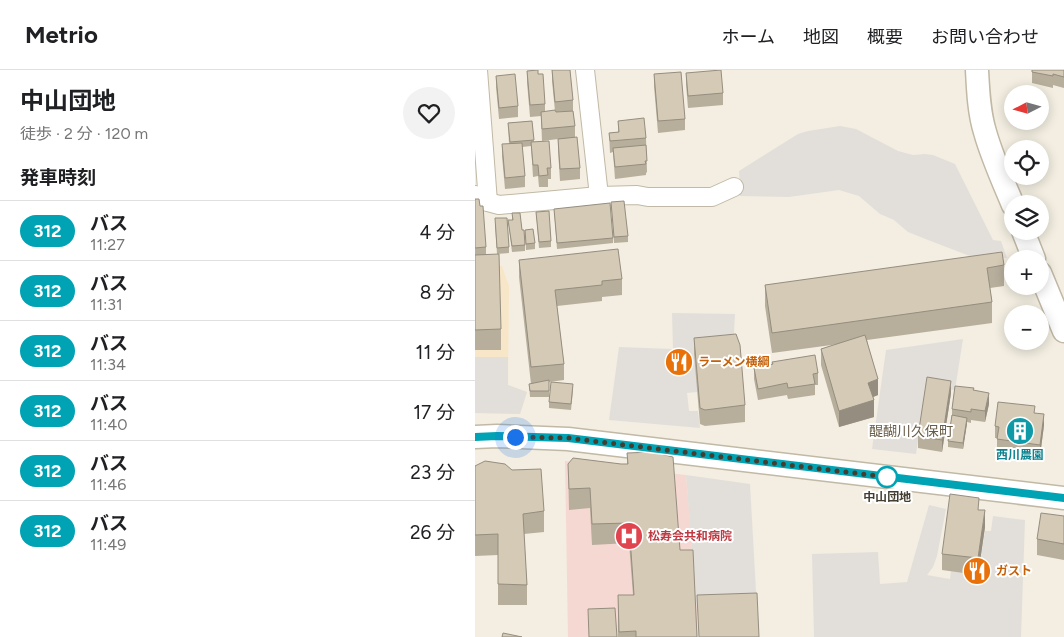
<!DOCTYPE html>
<html lang="ja">
<meta charset="utf-8">
<style>
:root{--surface:#fff;--page:#f2f2f2;--text:#202124;--muted:#757577;--line:#e0e0e0}
body{margin:0;font-family:Figtree,"Noto Sans JP",sans-serif;background:var(--page);color:var(--text);height:100vh;display:flex;flex-direction:column;font-size:19px;white-space:nowrap}
*{box-sizing:border-box;margin:0}
p{font-size:16px;color:var(--muted)}
.icon{flex:none;width:28px;height:28px;fill:none;stroke:currentColor;stroke-width:2;stroke-linecap:round;stroke-linejoin:round}
.map{position:relative;flex:1;overflow:hidden}
.panel{display:flex;flex-direction:column;background:var(--surface);width:475px}
.panel>*{flex:none}
.badge{padding:0 10px;border-radius:16px;font-size:18px;line-height:32px}
.needle{width:32px;rotate:264deg}
.tools{position:absolute;left:529px;top:15px;display:grid;gap:10px}
.tools a{display:grid;place-items:center;width:45px;height:45px;border-radius:50%;background:var(--surface);box-shadow:0 2px 12px #0003;font-size:25px}
.you{position:absolute;width:25px;height:25px;margin:-12px;border:4px solid #fff;border-radius:50%;background:#1a73e8;box-shadow:0 0 0 8px #1a73e833}
.map>.badge{position:absolute;translate:-50% -50%;box-shadow:0 0 0 2px #fff}
h2{padding:0 20px;font-size:19px;line-height:45px}
.round{display:grid;place-items:center;flex:none;width:52px;height:52px;border-radius:26px;background:var(--page)}
.summary{display:flex;align-items:center;justify-content:space-between;height:85px;padding:0 20px}
h1{font-size:24px;font-weight:700;line-height:38px}
ul{padding:0;list-style:none}
li{display:flex;align-items:center;gap:15px;height:60px;padding:0 20px;border-top:1px solid var(--line)}
li div{flex:1}
li b{display:block;font-size:19px}
li em{font-style:normal}
li .badge{min-width:55px;font-weight:700;text-align:center}
header{display:flex;align-items:center;gap:30px;box-sizing:border-box;height:70px;padding:0 25px;background:var(--surface);border-bottom:1px solid var(--line)}
header strong{font-size:24px}
nav{display:flex;gap:28px;margin-inline-start:auto;font-size:18px}
main{display:flex;flex:1;min-height:0}
.map>svg:first-child{display:block}
.commercial{fill:#f8e6c8}
.medical{fill:#f6d8d2}
.parking{fill:#e2dfda}
.lines{fill:none;stroke-linecap:round;stroke-linejoin:round}
.minor-casing{stroke:#c1b9a5;stroke-width:20}
.tertiary-casing{stroke:#c1b9a5;stroke-width:25}
.minor{stroke:#fff;stroke-width:18}
.tertiary{stroke:#fff;stroke-width:22}
.wall{fill:#b7ae9c}
.shaded-wall{fill:#958d7f}
.building{fill:#d5cab5;stroke:#958d7f}
.line-casing{stroke:#fff;stroke-width:11}
.line{stroke:#00a3b4;stroke-width:8}
.walk{stroke:#443e31;stroke-width:5;stroke-dasharray:0 9}
.stop-dot{fill:#fff;stroke:#00a3b4;stroke-width:2.5}
.labels{text-anchor:middle;dominant-baseline:central;stroke-width:4;stroke-linejoin:round;paint-order:stroke}
.food-label{font-size:12px;font-weight:bold;fill:#c56008;stroke:#fff;text-anchor:start}
.culture-label{font-size:12px;font-weight:bold;fill:#0d838f;stroke:#fff}
.stop-label{font-size:12px;font-weight:bold;fill:#443e31;stroke:#fff}
.health-label{font-size:12px;font-weight:bold;fill:#be3a42;stroke:#fff;text-anchor:start}
.neighbourhood-label{font-size:14px;fill:#685c47;stroke:#fff}
</style>
<header>
<strong>Metrio</strong>
<nav><a>ホーム</a><a>地図</a><a>概要</a><a>お問い合わせ</a></nav>
</header>
<main>
<section class="panel">
<div class="summary"><div><h1>中山団地</h1><p>徒歩 · 2 分 · 120 m</p></div><a class="round"><svg class="icon" aria-label="heart" viewBox="0 0 24 24"><path d="M12 20l-8-8c-3-5 5-10 8-4 3-6 11-1 8 4z"/></svg></a></div>
<h2>発車時刻</h2>
<ul>
<li><span class="badge" style="background:#00a3b4;color:#fff">312</span><div><b>バス</b><p>11:27</p></div><em>4 分</em></li>
<li><span class="badge" style="background:#00a3b4;color:#fff">312</span><div><b>バス</b><p>11:31</p></div><em>8 分</em></li>
<li><span class="badge" style="background:#00a3b4;color:#fff">312</span><div><b>バス</b><p>11:34</p></div><em>11 分</em></li>
<li><span class="badge" style="background:#00a3b4;color:#fff">312</span><div><b>バス</b><p>11:40</p></div><em>17 分</em></li>
<li><span class="badge" style="background:#00a3b4;color:#fff">312</span><div><b>バス</b><p>11:46</p></div><em>23 分</em></li>
<li><span class="badge" style="background:#00a3b4;color:#fff">312</span><div><b>バス</b><p>11:49</p></div><em>26 分</em></li>
</ul>
</section>
<div class="map">
<svg width="589" height="567" viewBox="0 0 589 567">
<rect width="100%" height="100%" fill="#f3eee1"/>
<path class="commercial" d="M0 196H27L34 216 33 315 52 322 45 344 0 343Z"/>
<path class="medical" d="M90 391 211 405 222 527 223 567H93Z"/>
<g class="parking">
<path d="M365 56 381 59 423 81 438 85 450 84 458 85 480 94 518 170 526 171 532 188H500L453 170 433 162 419 150 405 144 384 126 364 120 314 127 265 126 264 101 323 64 333 61Z"/>
<path d="M197 243 260 244 259 263 261 281 222 322 212 323 214 341H223L225 358 134 350 144 277 198 279Z"/>
<path d="M488 269 480 320 451 318 441 384 397 379 411 280Z"/>
<path d="M0 287H33V315L52 322 45 344 0 343Z"/>
<path d="M211 405 275 414 282 539 222 542Z"/>
<path d="M454 435 471 439 462 486 458 497 452 505 475 509 476 501 503 504 510 461H516L518 446 550 450 546 567H339L337 484 403 482 405 514 432 512Z"/>
</g>
<g class="lines">
<defs>
<g id="minor">
<path d="M3 0 13 132"/>
<path d="M110 0 124 126"/>
<path d="M0 125 13 132 24 135 124 126 162 125 173 127H237L259 117"/>
</g>
<g id="tertiary">
<path d="M502 0C503 20 504 43 510 62 517 87 528 111 538 135"/>
<path d="M548 161 559 189"/>
<path d="M565 203 589 261"/>
<path d="M0 367 22 366 93 369 589 428"/>
</g>
</defs>
<use href="#minor" class="minor-casing"/>
<use href="#tertiary" class="tertiary-casing"/>
<use href="#minor" class="minor"/>
<use href="#tertiary" class="tertiary"/>
</g>
<g class="wall">
<path d="M77 0 98 30V42L100 56V67L105 98V109L85 111 83 80V69L67 71 66 46 55 47 52 12V1L63 4 70 34V42L80 41 77 11Z"/>
<path d="M589 0V18L578 15V18L557 13V2Z"/>
<path d="M211 3 248 23V35L213 38 211 14Z"/>
<path d="M179 4 210 49V60L183 63 179 16Z"/>
<path d="M21 6 43 36V47L24 49 21 17Z"/>
<path d="M57 51 59 72 76 98V109H73V117H64L63 106 58 107 56 76 47 77 50 106V117L30 119 27 86V74H34L33 53Z"/>
<path d="M143 51 171 68 172 102 171 103V105L140 109 138 82 135 83 134 63 143 62Z"/>
<path d="M0 129 11 177V185L26 259V280H0Z"/>
<path d="M136 132 153 166V172L139 173Z"/>
<path d="M79 139 138 168V173L82 179Z"/>
<path d="M61 142 76 171V177L64 178Z"/>
<path d="M37 143 50 175V181L37 182 33 150H37Z"/>
<path d="M20 154 34 177V183L22 184Z"/>
<path d="M50 160 60 173V179L51 180Z"/>
<path d="M44 190 147 209V225L127 227V231L82 236 89 294V310L74 312V327H55L54 314H56L44 207Z"/>
<path d="M529 195V216L515 218 517 232V253L392 270 403 325 398 327 399 347 364 357 346 295V279L364 274 297 283 290 236V215Z"/>
<path d="M219 268 270 335V352L230 356 225 354 219 284Z"/>
<path d="M297 292 343 303V315H340V325L313 329 312 325 283 330 279 309V298L297 294Z"/>
<path d="M98 320 96 340 74 338V332Z"/>
<path d="M499 320 514 334 510 352 496 350V353L492 352 488 379 473 377V371L477 345V339Z"/>
<path d="M476 323 467 382 443 378V366Z"/>
<path d="M560 343 569 355 565 386 522 380V368H520V356Z"/>
<path d="M152 383 205 480 222 567H143V525H158L154 473 117 475 115 438 94 440 93 394H152Z"/>
<path d="M0 396 69 441V462L49 464 52 515V535H23V485L0 486Z"/>
<path d="M589 446V490L562 485V469Z"/>
<path d="M510 457 503 505 467 500V484Z"/>
</g>
<g class="shaded-wall">
<path d="M403 309V325L393 329V313Z"/>
<path d="M476 311V323L467 382V370Z"/>
<path d="M514 323V334L510 352V341Z"/>
<path d="M399 330V347L364 357V341Z"/>
<path d="M569 344V355L565 386V375Z"/>
<path d="M492 348V354L488 379V373Z"/>
<path d="M510 440V457L503 505V488Z"/>
</g>
<g class="building">
<path d="M63 0V4H68L70 34 55 35 52 1Z"/>
<path d="M77 0H95L98 30 80 32Z"/>
<path d="M246 0 248 23 213 26 211 3Z"/>
<path d="M557 0H589V7L578 4V6L557 2Z"/>
<path d="M206 2 210 49 183 51 179 4Z"/>
<path d="M40 4 43 36 24 38 21 6Z"/>
<path d="M80 40 81 42 98 41 100 56 67 59 66 42Z"/>
<path d="M169 48 171 68 135 71 134 63 144 62 143 51Z"/>
<path d="M57 51 59 70 35 72 33 53Z"/>
<path d="M102 67 105 98 85 99 83 69Z"/>
<path d="M74 71 76 98H72L73 105 64 106 63 95H58L56 72Z"/>
<path d="M47 73 50 106 30 108 27 74Z"/>
<path d="M171 75 172 91H170L171 94 140 97 138 78Z"/>
<path d="M0 129H4L5 136H8L11 177 0 178Z"/>
<path d="M149 131 153 166 139 167 136 132Z"/>
<path d="M135 133 138 168 82 173 79 139Z"/>
<path d="M74 141 76 171 64 172 61 142Z"/>
<path d="M37 143H45L47 160H49L50 175 37 176 33 150H38Z"/>
<path d="M20 148H32L34 177 22 178Z"/>
<path d="M58 159 60 173 51 174 50 160Z"/>
<path d="M143 179 147 209 127 211V215L80 220 89 294 56 297 44 190Z"/>
<path d="M527 182 529 195 512 198 517 232 297 263 290 215Z"/>
<path d="M24 184 26 259 0 260V185Z"/>
<path d="M261 264 265 275 270 335 230 340 225 338 219 268Z"/>
<path d="M390 265 403 309 393 313 399 330 364 341 346 279Z"/>
<path d="M340 285 343 303 338 304 340 314 313 318 312 313 283 319 279 298 298 294 297 292Z"/>
<path d="M452 307 476 311 467 370 443 366Z"/>
<path d="M74 310V321H55L54 314Z"/>
<path d="M76 312 98 314 96 334 74 332Z"/>
<path d="M480 316 499 318 498 320 514 323 510 341 496 339V342L477 339Z"/>
<path d="M523 332 560 336 559 343 569 344 565 375 522 369 524 357 520 356Z"/>
<path d="M477 345 492 348 488 373 473 371Z"/>
<path d="M177 382 198 387 205 480H218L222 567H161V561L144 562 143 525H159L154 453 117 454 115 418 94 419 93 394 98 388 146 394H153L152 383Z"/>
<path d="M10 391 30 394 37 400 66 399 69 441 48 444 52 515 23 514V464L0 465V396Z"/>
<path d="M475 424 504 428 503 440H510L503 488 467 484Z"/>
<path d="M566 443 589 446V474L562 469Z"/>
<path d="M282 523 284 567H224L222 525Z"/>
<path d="M140 538 142 567H114L113 539Z"/>
<path d="M28 563 47 567H27Z"/>
</g>
<g class="lines">
<defs>
<path id="line" d="M0 367 22 366 93 368 589 428"/>
</defs>
<use href="#line" class="line-casing"/>
<use href="#line" class="line"/>
<path class="walk" d="M40 367 93 368 412 407"/>
</g>
<defs>
<symbol id="restaurant-disc" viewBox="-11 -11 22 22"><circle r="9.5" fill="#e8710a" stroke="#fff"/><path d="M-5-6h1v4h1v-4h1v4h1v-4h1v5L-1.5 .5V6h-2V.5L-5-1ZM5-6V6H3V1.5H1.5Q1.5-4 5-6Z" fill="#fff"/></symbol>
<symbol id="building-disc" viewBox="-11 -11 22 22"><circle r="9.5" fill="#0f9aa8" stroke="#fff"/><path d="M-4-6H4V6H1V3H-1V6H-4ZM-2.5-4.3h1.7v1.8h-1.7ZM.8-4.3h1.7v1.8H.8ZM-2.5-1h1.7V.8h-1.7ZM.8-1h1.7V.8H.8Z" fill="#fff"/></symbol>
<symbol id="hospital-disc" viewBox="-11 -11 22 22"><circle r="9.5" fill="#e0444e" stroke="#fff"/><path d="M-5-5h3v3.5h4V-5h3V5h-3V1.5h-4V5h-3Z" fill="#fff"/></symbol>
</defs>
<g fill-rule="evenodd">
<use href="#restaurant-disc" x="188" y="276" width="32" height="32"/>
<use href="#building-disc" x="529" y="345" width="32" height="32"/>
<use href="#hospital-disc" x="138" y="450" width="32" height="32"/>
<use href="#restaurant-disc" x="486" y="485" width="32" height="32"/>
</g>
<circle class="stop-dot" cx="412" cy="407" r="10"/>
<g class="labels">
<g class="food-label">
<text x="223" y="292">ラーメン横綱</text>
<text x="521" y="501">ガスト</text>
</g>
<g class="culture-label">
<text x="545" y="385">西川農園</text>
</g>
<g class="stop-label">
<text x="412" y="427">中山団地</text>
</g>
<g class="health-label">
<text x="173" y="466">松寿会共和病院</text>
</g>
<g class="neighbourhood-label">
<text x="436" y="361">醍醐川久保町</text>
</g>
</g>
</svg>
<div class="tools">
<a><svg class="needle" viewBox="-14 -14 28 28"><path d="M0-13l5 13h-10z" fill="#e53935"/><path d="M0 13l5-13h-10z" fill="#757577"/></svg></a>
<a><svg class="icon" aria-label="locate" viewBox="0 0 24 24"><circle cx="12" cy="12" r="6"/><path d="M12 2v4M12 18v4M2 12h4M18 12h4"/></svg></a>
<a><svg class="icon" aria-label="layers" viewBox="0 0 24 24"><path d="M12 4l9 5-9 5-9-5zM3 14l9 5 9-5"/></svg></a>
<a>+</a>
<a>−</a>
</div>
<div class="you" style="left:40px;top:367px"></div>
</div>
</main>
